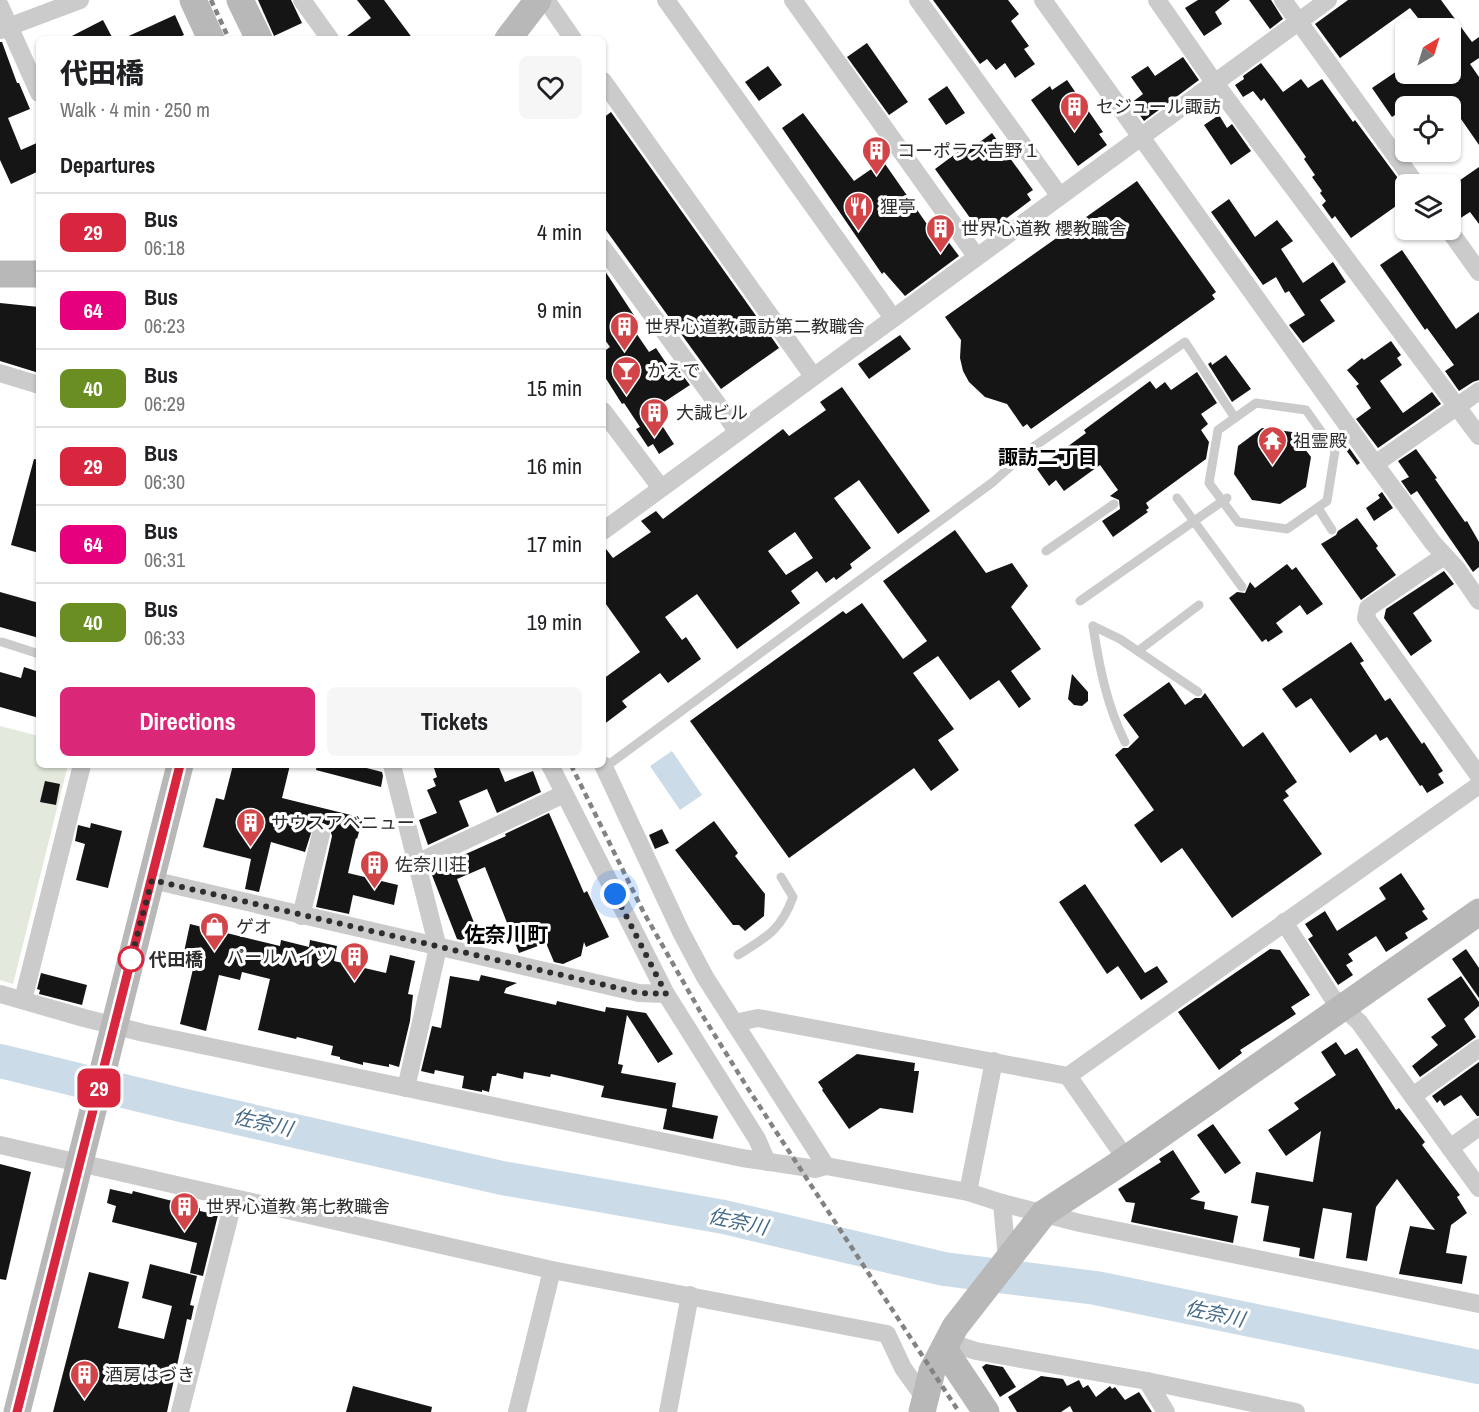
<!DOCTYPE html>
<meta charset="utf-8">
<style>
:root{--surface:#fff;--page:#f6f6f6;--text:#202124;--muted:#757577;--line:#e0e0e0;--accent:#db2777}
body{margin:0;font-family:"Archivo Narrow","Noto Sans JP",sans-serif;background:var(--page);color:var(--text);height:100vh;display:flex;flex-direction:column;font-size:22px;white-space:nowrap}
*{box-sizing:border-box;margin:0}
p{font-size:20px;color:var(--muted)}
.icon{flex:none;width:33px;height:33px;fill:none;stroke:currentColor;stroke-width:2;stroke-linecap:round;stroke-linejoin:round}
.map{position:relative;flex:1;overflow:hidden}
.panel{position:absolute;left:36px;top:36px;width:570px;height:732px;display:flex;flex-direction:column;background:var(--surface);border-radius:9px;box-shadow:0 2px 4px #0004}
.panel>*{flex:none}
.badge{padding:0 12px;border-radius:9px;font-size:21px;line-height:39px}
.needle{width:39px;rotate:38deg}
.fabs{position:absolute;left:1395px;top:18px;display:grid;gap:12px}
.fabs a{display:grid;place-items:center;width:66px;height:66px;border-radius:9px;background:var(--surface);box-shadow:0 2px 4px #0004;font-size:30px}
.you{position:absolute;width:30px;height:30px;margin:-15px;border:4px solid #fff;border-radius:50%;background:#1a73e8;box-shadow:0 0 0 9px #1a73e833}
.map>.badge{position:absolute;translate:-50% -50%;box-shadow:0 0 0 3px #fff}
h2{padding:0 24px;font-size:22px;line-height:54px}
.round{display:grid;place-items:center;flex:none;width:63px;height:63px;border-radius:9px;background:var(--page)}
.summary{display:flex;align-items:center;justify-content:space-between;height:102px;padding:0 24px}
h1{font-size:28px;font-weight:800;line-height:45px}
.button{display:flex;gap:12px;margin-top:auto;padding:12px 24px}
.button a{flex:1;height:69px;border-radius:9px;background:var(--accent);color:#fff;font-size:24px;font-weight:800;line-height:69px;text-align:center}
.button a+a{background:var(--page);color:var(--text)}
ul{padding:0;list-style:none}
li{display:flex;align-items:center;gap:18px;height:78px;padding:0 24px;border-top:2px solid var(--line)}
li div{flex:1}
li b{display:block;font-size:22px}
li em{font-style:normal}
li .badge{min-width:66px;font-weight:700;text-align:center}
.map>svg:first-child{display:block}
.green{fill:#e3eadd}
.water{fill:#cbdbe7}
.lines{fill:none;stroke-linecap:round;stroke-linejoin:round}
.river{stroke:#cbdbe7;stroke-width:34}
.building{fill:#151515;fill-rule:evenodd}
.lane{stroke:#cbcbcb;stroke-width:9}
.street{stroke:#cbcbcb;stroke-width:18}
.secondary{stroke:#b8b8b8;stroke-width:27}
.rail{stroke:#838383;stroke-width:4.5;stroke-dasharray:6 4.5;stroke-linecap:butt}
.line-casing{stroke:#fff;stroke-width:14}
.line{stroke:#d7263d;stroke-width:9}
.walk{stroke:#2e2e2e;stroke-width:6;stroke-dasharray:0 10.8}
.stop-dot{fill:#fff;stroke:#d7263d;stroke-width:3}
.labels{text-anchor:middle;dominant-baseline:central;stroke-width:6;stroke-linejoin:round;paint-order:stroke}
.poi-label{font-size:18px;fill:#2e2e2e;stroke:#fff;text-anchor:start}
.stop-label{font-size:18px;font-weight:bold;fill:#2e2e2e;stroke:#fff;text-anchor:start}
.neighbourhood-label{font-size:20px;font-weight:bold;fill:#000;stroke:#fff}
.water-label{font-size:20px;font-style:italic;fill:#456a87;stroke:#fff}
.quarter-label{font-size:21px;font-weight:bold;fill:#000;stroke:#fff}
</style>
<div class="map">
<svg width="1479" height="1412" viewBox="0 0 1479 1412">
<rect width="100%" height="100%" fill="#fff"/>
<path class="green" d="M0 726 39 736V765H68L13 984 0 980Z"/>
<path class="water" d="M672 751 702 795 680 810 650 766Z"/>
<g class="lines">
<path class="river" d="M0 1061 181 1105 502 1178 724 1217 944 1269 1096 1288 1479 1367"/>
</g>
<g class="building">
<path d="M258 0H291L302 23 274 36Z"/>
<path d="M357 0H384L413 39H343L371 18Z"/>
<path d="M933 0H1008L1019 14 1011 21 1029 46 1024 49 1035 64 1015 78 1005 63 996 70 987 59 980 64Z"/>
<path d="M1198 0H1230L1215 12 1222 24 1204 36 1185 8Z"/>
<path d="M1249 0H1271L1283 19 1270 29Z"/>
<path d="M1348 0H1441L1472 42 1479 37V58L1470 64 1479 77V145L1452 106H1443L1438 100 1429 106 1422 97 1392 117 1372 88 1406 65V74H1413L1417 80 1427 74H1450V28H1426L1410 8 1340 58 1315 24Z"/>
<path d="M175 15 184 35 175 39H122Z"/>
<path d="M103 20 113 39H66Z"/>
<path d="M0 42H2L17 83H19L30 109 8 118 21 150 39 142V171L11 184 0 160Z"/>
<path d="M867 43 908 102 889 115 847 57Z"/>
<path d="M1183 57 1199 80 1144 121 1131 103 1143 94 1131 77 1148 66 1155 76Z"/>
<path d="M1261 63 1283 92 1301 79 1308 88 1322 79 1353 122 1355 120 1406 189V199L1351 238 1335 216 1332 219 1322 205 1326 201 1320 193 1322 191 1312 177 1315 175 1304 159 1306 157 1264 98 1261 101 1253 91 1243 97 1235 85 1244 79 1243 76Z"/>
<path d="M768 66 782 85 759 101 745 82Z"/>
<path d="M1067 80 1103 132 1099 134 1107 145 1078 166 1031 100 1050 86 1052 90Z"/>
<path d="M947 86 965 113 946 125 928 99Z"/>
<path d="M611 112 779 348 721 389 603 226V118Z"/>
<path d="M803 113 854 181 883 161 938 240 944 236 959 256 905 296 884 272 882 274 871 258 782 128Z"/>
<path d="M1219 115 1227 128 1232 124 1251 151 1231 165 1204 125Z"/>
<path d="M992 133 1033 190 1027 194 1031 200 988 232 983 225 978 229 935 169 966 146 969 150Z"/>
<path d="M1479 167V224L1470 212 1456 221 1450 219V187Z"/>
<path d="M1137 181 1216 292 1212 295 1215 299 1031 429 1027 424 1023 427 1007 404 985 397 969 382 963 371 960 358 961 340 945 317Z"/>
<path d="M1229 199 1255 237 1277 220 1293 241 1281 249 1303 283 1333 262 1346 282 1320 300 1335 321 1303 343 1289 325 1305 315 1289 291 1285 293 1276 277 1263 285 1211 212Z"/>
<path d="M1402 250 1456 329 1479 312V380L1473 382 1459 391 1445 371 1454 365 1427 328 1425 330 1380 265Z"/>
<path d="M603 268 639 323 632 327 649 352 656 348 672 372 677 368 690 385 652 410 674 444 659 454 653 444 648 447 636 429 640 427 624 403 622 404 603 374V352L610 347 603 337Z"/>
<path d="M0 303 39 307V373L0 361Z"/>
<path d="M900 335 911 349 869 379 858 364Z"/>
<path d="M1391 341 1401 355 1397 358 1402 365 1380 381 1403 413 1432 392 1441 404 1378 448 1356 419 1371 408 1356 386 1359 384 1347 370 1362 358 1364 360Z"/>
<path d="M1226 355 1251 389 1232 402 1208 364 1211 362 1212 365Z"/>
<path d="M1197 372 1217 403 1201 414 1208 424 1201 430 1209 442 1206 459 1146 503 1149 508 1146 510 1148 512 1113 537 1102 521 1120 509 1119 500 1110 496 1118 490 1100 465 1064 491 1056 480 1049 486 1037 469 1086 433 1084 430 1150 381 1156 389 1165 382 1171 390Z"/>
<path d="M842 387 930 511 898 534 859 480 834 498 871 548 850 564 852 568 836 580 834 577 826 583 817 571 791 591 800 603 737 649 697 594 665 617 682 640 686 637 701 659 668 683 660 673 622 701 627 707 603 725V679L640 652 603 600V545L613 558 651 532 641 521 656 511 663 519 783 429 789 436 826 410 820 402ZM795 532 813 558 786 575 768 551Z"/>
<path d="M1262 428 1292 432 1311 457 1306 487 1280 504 1252 500 1234 474 1238 446Z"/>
<path d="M1338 432 1360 463 1357 465 1334 434Z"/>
<path d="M1416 449 1437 478 1435 479 1465 522 1467 521 1479 542V567L1473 572 1417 491 1411 495 1401 481 1409 477 1398 461Z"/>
<path d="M34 459 39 460V553L11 545Z"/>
<path d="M1382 492 1393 508 1374 521 1366 508 1380 498 1378 495Z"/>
<path d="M1357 518 1378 546 1376 548 1396 575 1361 600 1321 544 1336 535 1338 531Z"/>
<path d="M955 530 986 573 1012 563 1028 586 1011 607 1041 649 1011 671 1031 699 1019 708 999 680 970 700 938 656 913 673 954 729 938 740 959 770 931 791 914 768 789 858 690 721 843 611 846 614 862 603 903 659 927 641 883 581Z"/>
<path d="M1287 564 1292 570 1296 567 1323 604 1307 615 1300 605 1276 623 1283 632 1268 642 1266 639 1262 642 1229 598 1237 592 1245 593 1250 582 1255 588Z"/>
<path d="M1444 571 1454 584 1413 613 1432 641 1411 656 1384 618 1386 609Z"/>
<path d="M0 592 39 603V638L0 627Z"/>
<path d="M1351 642 1364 661 1360 663 1385 701 1390 698 1422 744 1424 742 1443 771 1438 774 1444 783 1427 793 1422 785 1420 786 1387 737 1380 741 1376 734 1350 753 1311 698 1296 708 1282 689Z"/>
<path d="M24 667 39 672V718L0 707V672L21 678Z"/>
<path d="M1072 674 1088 692V701L1082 706 1074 705 1068 699Z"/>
<path d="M1169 682 1185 705 1195 698H1201L1205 693 1243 747 1263 732 1297 782 1285 791 1289 796 1283 800 1322 854 1232 918 1182 848 1161 863 1134 825 1154 810 1115 755 1123 748H1128L1139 737 1123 715Z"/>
<path d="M233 765H290L282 798 363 818 357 839 356 838 348 873 398 885 394 905 353 895 349 914 316 907 332 836 329 826 323 823 313 827 305 852 271 842 259 892 245 889 251 859 203 847 216 798 224 800Z"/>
<path d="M317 765H355L382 772 383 776 381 787 316 770Z"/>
<path d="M433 765H498L505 782 533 771 541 792 497 813 487 789 459 801 469 826 428 845 419 820 437 813 427 790 436 786 433 779 437 777Z"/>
<path d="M45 781 60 784 56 805 40 802Z"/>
<path d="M549 813 584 893 587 891 609 937 586 947 584 942 581 956 563 964 554 962 546 943 519 953 485 867 457 879 478 933 461 940 457 939 430 870 506 836 505 834Z"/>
<path d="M714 821 738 853 735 856 765 894 764 916 745 931 739 925H733L675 850Z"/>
<path d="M91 823 122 831 108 888 76 880 85 844 75 841 78 825 90 828Z"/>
<path d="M662 829 669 843 655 849 649 835Z"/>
<path d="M1401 873 1425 909 1422 911 1428 919 1405 933 1408 938 1386 952 1376 936 1348 954 1353 961 1346 965 1353 975 1338 985 1308 939 1313 936 1305 924 1325 911 1337 931 1386 899 1379 888Z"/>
<path d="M1085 884 1145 973 1157 966 1168 982 1141 1000 1118 966 1107 974 1059 902Z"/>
<path d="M190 924 280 946 281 940 309 947 310 940 337 946 334 961 386 973 390 955 415 961 408 994 413 995 410 1021 399 1067 389 1064V1067L363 1062V1065L340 1059V1057L331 1055 333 1046 297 1037 296 1039 258 1030 270 979 242 972 240 980 219 975 206 1031 180 1024 193 969 181 966Z"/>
<path d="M1270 949 1280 950 1310 995 1291 1007 1296 1014 1240 1050 1242 1053 1219 1070 1178 1012Z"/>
<path d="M1466 949 1479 968V998L1452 959Z"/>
<path d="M41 973 87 985 82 1005 39 994 40 990 37 989Z"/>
<path d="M481 975 517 983 506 988 504 993 556 1005 557 1001 605 1012 606 1007 646 1013 673 1054 658 1063 627 1015 618 1064 623 1065 621 1073 676 1083 672 1107 718 1116 713 1139 663 1129 667 1109 601 1097 604 1086 551 1074 550 1077 524 1072 523 1079 497 1073 496 1076H492L489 1092 482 1090V1092L462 1088 464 1076 435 1070 434 1074 421 1071 432 1026 441 1028 450 976 479 981Z"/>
<path d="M1461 976 1479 1002V1006L1464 1019 1476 1037 1420 1077 1412 1066 1438 1045 1431 1037 1446 1026 1427 999Z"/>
<path d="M1336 1042 1345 1055 1357 1048 1396 1110 1399 1108 1425 1142 1422 1145 1460 1195 1457 1197 1467 1213 1451 1225 1446 1253 1467 1256 1462 1284 1399 1274 1410 1226 1435 1230 1397 1179 1376 1207 1367 1261 1346 1258 1352 1213 1323 1208 1314 1259 1299 1256 1300 1248 1263 1241 1269 1206 1251 1203 1256 1172 1313 1182 1321 1131 1286 1156 1268 1130 1299 1109 1294 1103 1336 1075 1321 1052Z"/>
<path d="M857 1054 915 1063 914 1071H919L913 1113 880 1108 849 1129 822 1090 823 1089 818 1082Z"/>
<path d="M1479 1062V1116H1477L1461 1095 1444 1106 1440 1100 1437 1103 1432 1096Z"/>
<path d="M1213 1124 1241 1163 1225 1174 1197 1135Z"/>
<path d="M1173 1150 1200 1192 1190 1199 1205 1202 1204 1209 1238 1216 1233 1243 1131 1222 1135 1203 1126 1202 1118 1189 1161 1162 1159 1159Z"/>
<path d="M0 1164 31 1172 6 1280 0 1279Z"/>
<path d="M110 1189 132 1194 133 1191 200 1208V1211L218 1215 203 1276 190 1273 197 1243 112 1222 116 1206 107 1203Z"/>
<path d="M150 1264 197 1276 190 1305 194 1306 191 1320 187 1319 167 1412H53L89 1272 129 1282 118 1328 164 1339 172 1306 142 1298Z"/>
<path d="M986 1364 1003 1367 1016 1387 1000 1397 982 1367Z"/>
<path d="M1041 1376 1063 1379 1067 1386 1079 1380 1083 1388 1088 1385 1096 1397 1110 1386 1112 1389 1115 1387 1125 1400 1139 1392 1152 1412H1073L1070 1406 1061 1412H1017L1008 1397Z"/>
<path d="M353 1386 432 1407 431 1412H346Z"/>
</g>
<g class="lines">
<g class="lane">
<path d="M1256 403 1306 410 1335 451 1327 501 1287 529 1238 522 1209 483 1218 430Z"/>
<path d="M1177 498 1242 587"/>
<path d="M1318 508 1332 530"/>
<path d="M1046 551 1114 504"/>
<path d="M1080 601 1227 498"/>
<path d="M1093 626 1120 639 1198 692"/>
<path d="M1093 626C1099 666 1107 706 1125 742"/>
<path d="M2 642 39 654"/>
<path d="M1138 651 1199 605"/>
<path d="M604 768 993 482 1029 450 1185 342 1235 418"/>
<path d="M738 955C767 937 781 930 793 897L781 877"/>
</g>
<g class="street">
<path d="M302 0 330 39"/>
<path d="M546 0 573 39"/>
<path d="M666 0 893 318"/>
<path d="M793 0 976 256"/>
<path d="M918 0 1059 195"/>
<path d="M1043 0 1375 464 1433 543 1457 569 1479 601"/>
<path d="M1157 0 1214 82 1479 436"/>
<path d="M1283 0 1416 184"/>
<path d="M0 6 39 93"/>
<path d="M0 30 80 0"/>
<path d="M603 81 813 376"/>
<path d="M1449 230 1479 272"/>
<path d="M603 248 738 432"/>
<path d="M0 373 39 385"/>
<path d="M603 411 661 488"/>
<path d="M1375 464 1479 391"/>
<path d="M603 531 1328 0"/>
<path d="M1444 556 1368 608 1366 618 1479 776"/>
<path d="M392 765 438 948 406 1088"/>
<path d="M550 765 666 994 757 1139 767 1162"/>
<path d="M603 765 681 932 705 977 826 1166"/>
<path d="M417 863 564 794"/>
<path d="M152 880 639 993 666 994"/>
<path d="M301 916 321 834"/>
<path d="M1284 922 1332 997 1359 1022 1479 1188"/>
<path d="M0 994 84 1018 144 1033 742 1158 816 1169 826 1166 968 1192 1002 1203 1080 1223 1479 1304"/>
<path d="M23 1000 82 765"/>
<path d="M734 1023 758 1018 1068 1076 1479 785"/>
<path d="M1068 1076 1126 1159"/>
<path d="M1413 1096 1479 1048"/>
<path d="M0 1145 552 1270 887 1334 903 1368 926 1400"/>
<path d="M1450 1148 1479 1127"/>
<path d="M968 1192 994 1061"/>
<path d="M1002 1203 1007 1259"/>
<path d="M948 1342 976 1351 1147 1381 1296 1412"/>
<path d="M1147 1381 1166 1412"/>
<path d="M180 1412 234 1199"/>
<path d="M517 1412 552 1270"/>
<path d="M668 1412 690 1295"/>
</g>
<g class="secondary">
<path d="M193 0 211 39"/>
<path d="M240 0 259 39"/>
<path d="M508 39 538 0"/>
<path d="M0 274H39"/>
<path d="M944 1349 986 1412"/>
<path d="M17 1412 180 765"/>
<path d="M922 1412 932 1371 955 1327 1044 1213 1116 1166 1479 912"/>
</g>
<g class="rail">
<path d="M211 0 229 39"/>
<path d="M571 765 644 913 701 1013 747 1087 959 1412"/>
</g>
</g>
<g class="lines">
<defs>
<path id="line" d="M17 1412 180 765"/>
</defs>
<use href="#line" class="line-casing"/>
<use href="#line" class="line"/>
<path class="walk" d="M131 959 130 962 152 880 639 993 666 994 615 894"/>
</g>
<defs>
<symbol id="building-pin" viewBox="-11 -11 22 30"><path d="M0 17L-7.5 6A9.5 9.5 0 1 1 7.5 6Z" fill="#d14448" stroke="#fff"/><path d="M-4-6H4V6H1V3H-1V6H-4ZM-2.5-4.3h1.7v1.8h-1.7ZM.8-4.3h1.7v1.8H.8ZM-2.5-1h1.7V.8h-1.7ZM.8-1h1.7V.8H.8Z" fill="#fff"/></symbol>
<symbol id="restaurant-pin" viewBox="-11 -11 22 30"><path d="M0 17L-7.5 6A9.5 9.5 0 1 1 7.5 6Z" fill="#d14448" stroke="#fff"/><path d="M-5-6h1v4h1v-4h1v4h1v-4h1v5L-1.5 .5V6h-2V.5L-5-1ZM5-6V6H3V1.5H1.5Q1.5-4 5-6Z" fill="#fff"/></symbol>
<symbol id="bar-pin" viewBox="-11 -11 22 30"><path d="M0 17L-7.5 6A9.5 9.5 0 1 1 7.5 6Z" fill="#d14448" stroke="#fff"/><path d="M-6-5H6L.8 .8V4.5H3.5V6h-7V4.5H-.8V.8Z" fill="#fff"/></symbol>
<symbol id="temple-pin" viewBox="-11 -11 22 30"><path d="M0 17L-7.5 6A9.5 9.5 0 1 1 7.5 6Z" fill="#d14448" stroke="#fff"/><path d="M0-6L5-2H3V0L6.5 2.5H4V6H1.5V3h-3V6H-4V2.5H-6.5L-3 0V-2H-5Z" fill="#fff"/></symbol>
<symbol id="shop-pin" viewBox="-11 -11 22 30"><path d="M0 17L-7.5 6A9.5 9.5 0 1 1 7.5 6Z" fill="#d14448" stroke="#fff"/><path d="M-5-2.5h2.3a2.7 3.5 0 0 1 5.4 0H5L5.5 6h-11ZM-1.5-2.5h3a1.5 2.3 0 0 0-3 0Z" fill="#fff"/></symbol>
</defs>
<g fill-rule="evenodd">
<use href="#building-pin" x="1058" y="90" width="33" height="45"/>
<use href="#building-pin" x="860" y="134" width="33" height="45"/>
<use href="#restaurant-pin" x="842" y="190" width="33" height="45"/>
<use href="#building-pin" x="924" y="212" width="33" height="45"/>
<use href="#building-pin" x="608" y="310" width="33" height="45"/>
<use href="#bar-pin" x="610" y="354" width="33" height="45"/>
<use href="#building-pin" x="638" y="396" width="33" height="45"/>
<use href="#temple-pin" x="1256" y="424" width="33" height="45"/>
<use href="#building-pin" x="234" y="806" width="33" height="45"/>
<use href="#building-pin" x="358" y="848" width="33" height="45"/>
<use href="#shop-pin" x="198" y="910" width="33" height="45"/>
<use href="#building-pin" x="338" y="940" width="33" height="45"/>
<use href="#building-pin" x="168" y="1190" width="33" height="45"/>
<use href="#building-pin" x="68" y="1358" width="33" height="45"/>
</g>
<circle class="stop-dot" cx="131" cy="959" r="12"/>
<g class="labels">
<g class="poi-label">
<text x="1096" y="106">セジュール諏訪</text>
<text x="897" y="150">コーポラス吉野１</text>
<text x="880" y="206">狸亭</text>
<text x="961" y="228">世界心道教 櫻教職舎</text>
<text x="645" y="326">世界心道教 諏訪第二教職舎</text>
<text x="647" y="370">かえで</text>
<text x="676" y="412">大誠ビル</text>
<text x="1293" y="440">祖霊殿</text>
<text x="271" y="822">サウスアベニュー</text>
<text x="395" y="864">佐奈川荘</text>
<text x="236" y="926">ゲオ</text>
<text x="334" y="956" text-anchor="end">パールハイツ</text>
<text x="206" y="1206">世界心道教 第七教職舎</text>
<text x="105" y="1374">酒房はづき</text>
</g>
<g class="stop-label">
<text x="149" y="959">代田橋</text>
</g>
<g class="neighbourhood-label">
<text x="1048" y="456">諏訪二丁目</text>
</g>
<g class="water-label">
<text transform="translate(263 1122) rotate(13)">佐奈川</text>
<text transform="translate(738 1221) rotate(12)">佐奈川</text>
<text transform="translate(1215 1313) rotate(12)">佐奈川</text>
</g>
<g class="quarter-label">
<text x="506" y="934">佐奈川町</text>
</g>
</g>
</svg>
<div class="fabs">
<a><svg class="needle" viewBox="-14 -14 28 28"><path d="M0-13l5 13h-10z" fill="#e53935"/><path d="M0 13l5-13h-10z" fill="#757577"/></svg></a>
<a><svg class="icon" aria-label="locate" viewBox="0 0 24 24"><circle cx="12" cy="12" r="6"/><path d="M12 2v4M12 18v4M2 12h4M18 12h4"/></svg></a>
<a><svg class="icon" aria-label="layers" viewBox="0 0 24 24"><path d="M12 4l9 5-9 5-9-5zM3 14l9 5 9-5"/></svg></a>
</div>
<div class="you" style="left:615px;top:894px"></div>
<b class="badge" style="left:99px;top:1088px;background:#d7263d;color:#fff">29</b>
<section class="panel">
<div class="summary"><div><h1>代田橋</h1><p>Walk · 4 min · 250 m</p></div><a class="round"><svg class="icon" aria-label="heart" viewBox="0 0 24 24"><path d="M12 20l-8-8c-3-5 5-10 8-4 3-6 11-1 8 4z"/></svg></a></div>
<h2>Departures</h2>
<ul>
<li><span class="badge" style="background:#d7263d;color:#fff">29</span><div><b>Bus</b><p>06:18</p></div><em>4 min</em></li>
<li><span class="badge" style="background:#e6007e;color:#fff">64</span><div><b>Bus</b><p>06:23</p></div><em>9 min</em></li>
<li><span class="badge" style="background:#6b8e23;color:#fff">40</span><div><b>Bus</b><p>06:29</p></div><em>15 min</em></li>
<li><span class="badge" style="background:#d7263d;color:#fff">29</span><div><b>Bus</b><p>06:30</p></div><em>16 min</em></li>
<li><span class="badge" style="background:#e6007e;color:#fff">64</span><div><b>Bus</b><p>06:31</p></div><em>17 min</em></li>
<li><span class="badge" style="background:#6b8e23;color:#fff">40</span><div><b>Bus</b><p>06:33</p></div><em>19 min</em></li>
</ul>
<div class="button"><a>Directions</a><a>Tickets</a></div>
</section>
</div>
